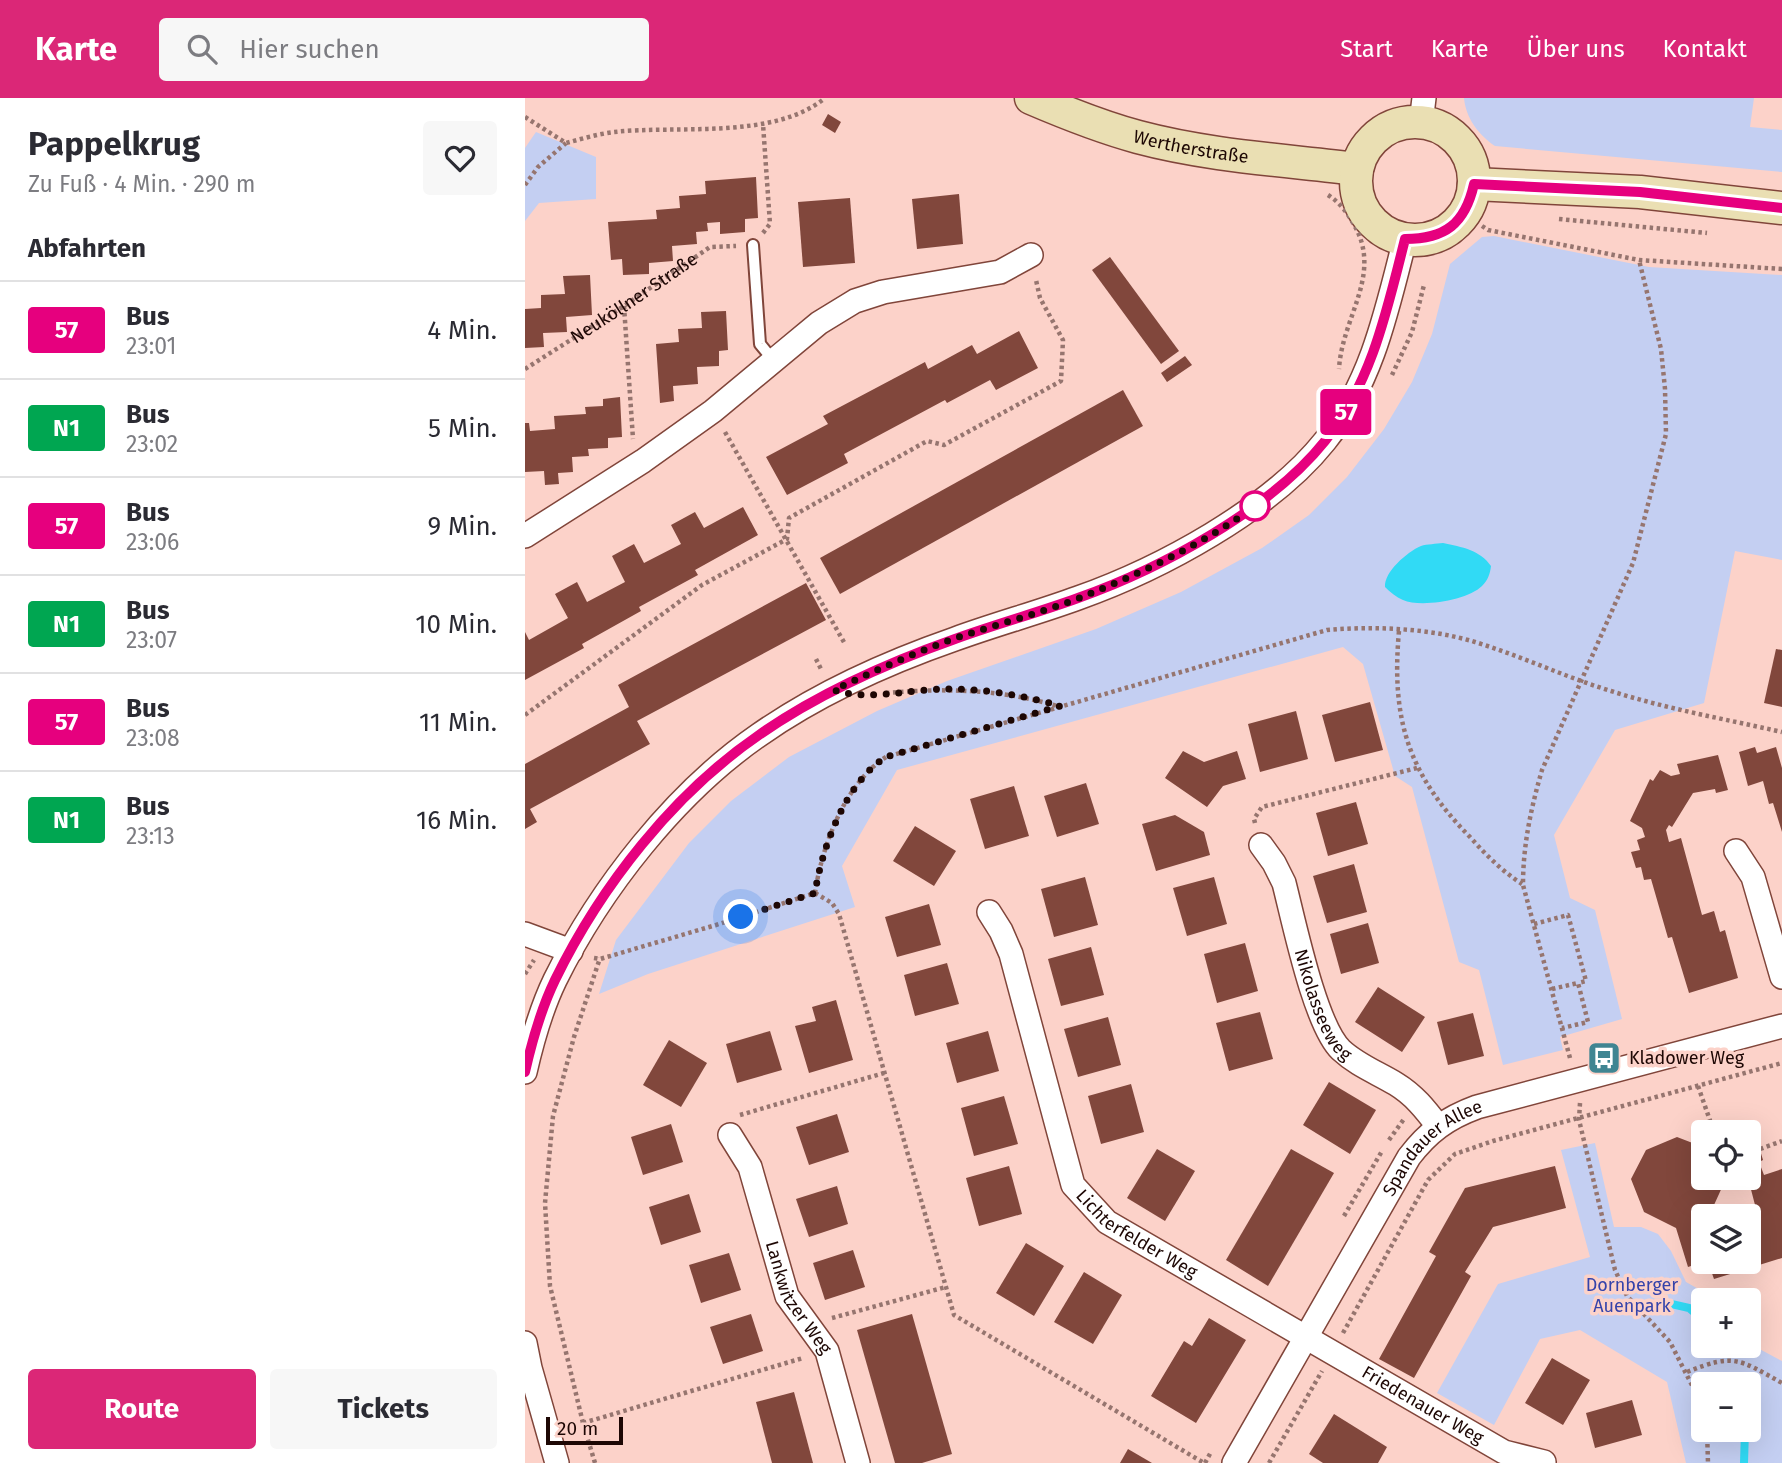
<!DOCTYPE html>
<html lang="de">
<meta charset="utf-8">
<style>
:root{--surface:#fff;--page:#f7f7f7;--text:#2b2b33;--muted:#7c7c81;--line:#e1e1e2;--accent:#db2777}
body{margin:0;font-family:"Fira Sans",sans-serif;background:var(--page);color:var(--text);height:100vh;display:flex;flex-direction:column;font-size:26px;white-space:nowrap}
*{box-sizing:border-box;margin:0}
p{font-size:23px;color:var(--muted)}
.icon{flex:none;width:38px;height:38px;fill:none;stroke:currentColor;stroke-width:2;stroke-linecap:round;stroke-linejoin:round}
.map{position:relative;flex:1;overflow:hidden}
.details{display:flex;flex-direction:column;background:var(--surface);width:525px}
.details>*{flex:none}
.badge{padding:0 14px;border-radius:5px;font-size:24px;line-height:46px}
.fabs{position:absolute;left:1166px;top:1022px;display:grid;gap:14px}
.fabs a{display:grid;place-items:center;width:70px;height:70px;border-radius:7px;background:var(--surface);box-shadow:0 7px 28px #0002;font-size:35px}
.scale{position:absolute;left:21px;bottom:18px;width:77px;box-sizing:border-box;padding-left:7px;border:4px solid #1d0704;border-top:0;font-size:19px;line-height:24px;white-space:nowrap;color:#1d0704;-webkit-text-stroke:5px #fcd2c9;paint-order:stroke}
.you{position:absolute;width:35px;height:35px;margin:-18px;border:5px solid #fff;border-radius:50%;background:#1a73e8;box-shadow:0 0 0 10px #1a73e833}
.map>.badge{position:absolute;translate:-50% -50%;box-shadow:0 0 0 4px #fff}
h2{padding:0 28px;font-size:26px;line-height:63px}
.round{display:grid;place-items:center;flex:none;width:74px;height:74px;border-radius:7px;background:var(--page)}
.head{display:flex;align-items:center;justify-content:space-between;height:119px;padding:0 28px}
h1{font-size:33px;font-weight:700;line-height:52px}
.button{display:flex;gap:14px;margin-top:auto;padding:14px 28px}
.button a{flex:1;height:80px;border-radius:7px;background:var(--accent);color:#fff;font-size:28px;font-weight:700;line-height:80px;text-align:center}
.button a+a{background:var(--page);color:var(--text)}
ul{padding:0;list-style:none}
li{display:flex;align-items:center;gap:21px;height:98px;padding:0 28px;border-top:2px solid var(--line)}
li div{flex:1}
li b{display:block;font-size:26px}
li em{font-style:normal}
li .badge{min-width:77px;font-weight:700;text-align:center}
header{display:flex;align-items:center;gap:42px;box-sizing:border-box;height:98px;padding:0 35px;background:var(--accent);color:#fff}
header strong{font-size:33px}
nav{display:flex;gap:38px;margin-inline-start:auto;font-size:24px}
.search{width:490px;height:63px;background:var(--page);display:flex;align-items:center;gap:18px;box-sizing:border-box;padding:0 24px;border-radius:7px;color:var(--muted);font-size:26px}
main{display:flex;flex:1;min-height:0}
.map>svg:first-child{display:block}
.green{fill:#c4cff2;fill-rule:evenodd}
.water{fill:#31daf5}
.lines{fill:none;stroke-linecap:round;stroke-linejoin:round}
.stream{stroke:#31daf5;stroke-width:8}
.building{fill:#81473c}
.service-casing{stroke:#80453a;stroke-width:14}
.minor-casing{stroke:#80453a;stroke-width:26}
.secondary-casing{stroke:#80453a;stroke-width:35}
.path{stroke:#96756f;stroke-width:4.5;stroke-dasharray:3.5 3.5;stroke-linecap:butt}
.service{stroke:#fff;stroke-width:10}
.minor{stroke:#fff;stroke-width:23}
.secondary{stroke:#eadfb3;stroke-width:32}
.line-casing{stroke:#fff;stroke-width:16}
.line{stroke:#e6007e;stroke-width:10}
.walk{stroke:#1d0704;stroke-width:7;stroke-dasharray:0 12.6}
.stop-dot{fill:#fff;stroke:#e6007e;stroke-width:3.5}
.labels{text-anchor:middle;dominant-baseline:central;stroke-width:7;stroke-linejoin:round;paint-order:stroke}
.street-label{font-size:18px;fill:#1d0704;stroke:#fcd2c9}
.poi-label{font-size:18px;fill:#1d0704;stroke:#fcd2c9;text-anchor:start}
.park-label{font-size:18px;fill:#3543aa;stroke:#fcd2c9}
</style>
<header>
<strong>Karte</strong>
<div class="search"><svg class="icon" aria-label="search" viewBox="0 0 24 24"><circle cx="10" cy="10" r="6"/><path d="M15 15l6 6"/></svg>Hier suchen</div>
<nav><a>Start</a><a>Karte</a><a>Über uns</a><a>Kontakt</a></nav>
</header>
<main>
<section class="details">
<div class="head"><div><h1>Pappelkrug</h1><p>Zu Fuß · 4 Min. · 290 m</p></div><a class="round"><svg class="icon" aria-label="heart" viewBox="0 0 24 24"><path d="M12 20l-8-8c-3-5 5-10 8-4 3-6 11-1 8 4z"/></svg></a></div>
<h2>Abfahrten</h2>
<ul>
<li><span class="badge" style="background:#e6007e;color:#fff">57</span><div><b>Bus</b><p>23:01</p></div><em>4 Min.</em></li>
<li><span class="badge" style="background:#00a651;color:#fff">N1</span><div><b>Bus</b><p>23:02</p></div><em>5 Min.</em></li>
<li><span class="badge" style="background:#e6007e;color:#fff">57</span><div><b>Bus</b><p>23:06</p></div><em>9 Min.</em></li>
<li><span class="badge" style="background:#00a651;color:#fff">N1</span><div><b>Bus</b><p>23:07</p></div><em>10 Min.</em></li>
<li><span class="badge" style="background:#e6007e;color:#fff">57</span><div><b>Bus</b><p>23:08</p></div><em>11 Min.</em></li>
<li><span class="badge" style="background:#00a651;color:#fff">N1</span><div><b>Bus</b><p>23:13</p></div><em>16 Min.</em></li>
</ul>
<div class="button"><a>Route</a><a>Tickets</a></div>
</section>
<div class="map">
<svg width="1257" height="1365" viewBox="0 0 1257 1365">
<rect width="100%" height="100%" fill="#fcd2c9"/>
<g class="green">
<path d="M939 0H1229L1225 29 1257 32V74L970 48C954 37 941 21 939 0Z"/>
<path d="M11 34 71 59V101L14 105 0 123V50Z"/>
<path d="M969 138 1124 169 1257 177V462L1210 453 1179 605 1090 632 1029 737 1045 800 1070 812 1097 921 1035 939 1038 952 978 967 954 872 934 864 887 689 870 678 838 566 818 549 372 672 317 768 330 809 123 876 74 896 91 842 164 745 206 703 264 659 352 613 422 583 571 531 656 494 737 450 784 417 822 379 859 331 887 284 907 236 925 166 957 139Z"/>
<path d="M1070 1045 1089 1129H1116L1133 1136 1146 1153 1161 1184 1193 1202H1178V1248H1223V1219L1236 1226 1225 1246 1257 1263V1365H1161L1142 1284 1055 1232 1015 1241 969 1327 912 1295 973 1186 1065 1159 1036 1052ZM1223 1286V1332H1178V1286Z"/>
</g>
<path class="water" d="M918 445C937 449 955 452 966 468 965 476 963 482 957 488 943 502 896 510 878 502 871 499 865 494 860 489 859 474 882 454 896 448 902 446 911 446 918 445Z"/>
<g class="lines">
<g class="stream">
<path d="M1142 1205 1164 1210 1178 1222"/>
<path d="M1197 1248 1202 1256"/>
<path d="M1217 1285V1286"/>
<path d="M1219 1365 1220 1332"/>
</g>
</g>
<g class="building">
<path d="M303 16 316 24 310 35 297 27Z"/>
<path d="M231 79 233 120 220 121V134L195 136V124L182 125 183 133 171 134 172 146 147 148 148 163 124 165V176L98 177 97 161 86 162 83 124 132 121 131 112 155 110 154 98 181 96 180 83Z"/>
<path d="M434 96 438 146 392 151 387 101Z"/>
<path d="M325 100 330 165 278 169 273 104Z"/>
<path d="M585 159 654 253 636 266 567 172Z"/>
<path d="M65 177 67 217 41 219 42 234 18 235 19 249 0 250V211L16 210V197L40 196 38 178Z"/>
<path d="M201 213 203 252 194 253V268L172 269 173 286 148 288 149 303 135 305 131 246 154 244 153 231 177 230 176 214Z"/>
<path d="M494 233 513 270 471 292 465 282 422 305 420 302 319 356 323 365 262 397 241 359 303 326 298 318 400 264 403 271 447 247 452 256Z"/>
<path d="M660 258 667 267 642 284 636 275Z"/>
<path d="M598 292 618 328 315 496 295 460Z"/>
<path d="M95 299 97 339 83 340V350L63 351 64 358 47 359 48 374 33 375 34 386 20 387 19 373 0 374V325H4L5 333 30 331 29 318 61 316 60 309 78 308V301Z"/>
<path d="M218 409 233 437 170 472 173 477 114 509 116 513 57 546 59 550 0 582V534L4 542 43 520 30 496 52 484 62 504 100 484 87 458 109 446 119 465 156 446 146 427 170 414 179 430Z"/>
<path d="M281 485 301 522 112 623 125 646 5 711 12 724 0 731V666L104 609 93 587Z"/>
<path d="M1251 551 1257 552V609L1239 605Z"/>
<path d="M845 604 858 652 810 664 797 617Z"/>
<path d="M771 613 783 661 735 674 723 626Z"/>
<path d="M1230 649 1232 655 1251 649 1257 670V734L1248 705 1244 706 1238 683 1223 688 1214 654Z"/>
<path d="M658 653 679 664 712 653 721 681 698 688 682 709 640 680Z"/>
<path d="M1193 657 1203 692 1191 695 1190 691 1168 695 1147 729 1144 727 1141 732 1144 744 1156 740 1177 817 1189 813 1195 834 1200 832 1213 880 1164 895 1147 839 1143 840 1126 781 1119 782 1116 769 1111 770 1106 754 1115 752 1112 742 1120 739 1117 730 1105 723 1125 681 1128 683 1135 672 1146 678 1155 676 1152 666Z"/>
<path d="M561 685 574 726 532 739 519 698Z"/>
<path d="M489 688 504 738 460 751 445 701Z"/>
<path d="M831 704 843 746 803 758 791 715Z"/>
<path d="M650 717 679 734 685 757 631 773 617 726Z"/>
<path d="M390 728 431 753 409 788 368 763Z"/>
<path d="M829 766 842 814 802 825 788 778Z"/>
<path d="M560 779 573 827 529 839 516 791Z"/>
<path d="M689 779 702 826 662 838 648 790Z"/>
<path d="M404 806 416 847 372 859 360 819Z"/>
<path d="M843 825 854 865 816 876 805 836Z"/>
<path d="M720 845 733 893 692 905 679 856Z"/>
<path d="M566 849 579 897 536 908 523 861Z"/>
<path d="M422 865 434 906 390 918 379 877Z"/>
<path d="M853 889 900 919 877 954 830 924Z"/>
<path d="M311 902 328 962 284 975 270 928 291 923 287 909Z"/>
<path d="M735 914 748 961 704 973 691 925Z"/>
<path d="M948 915 959 958 923 967 912 924Z"/>
<path d="M583 919 596 967 553 979 539 931Z"/>
<path d="M245 933 257 972 212 985 201 946Z"/>
<path d="M463 933 474 973 432 985 421 945Z"/>
<path d="M144 942 182 965 156 1009 118 987Z"/>
<path d="M804 984 851 1012 825 1056 778 1027Z"/>
<path d="M606 986 619 1034 576 1046 563 998Z"/>
<path d="M479 998 493 1046 449 1058 436 1010Z"/>
<path d="M312 1016 324 1054 284 1067 271 1029Z"/>
<path d="M146 1026 158 1064 118 1077 106 1039Z"/>
<path d="M1152 1039 1178 1049V1080H1197L1199 1085 1184 1118H1178V1164L1163 1169 1151 1130 1119 1114 1106 1081 1121 1052Z"/>
<path d="M1231 1039 1238 1062 1234 1064 1239 1077 1257 1071V1160L1189 1181 1183 1164H1223V1134L1236 1130 1223 1080V1042Z"/>
<path d="M632 1051 670 1073 640 1123 602 1100Z"/>
<path d="M766 1051 809 1075 743 1188 701 1162Z"/>
<path d="M484 1068 497 1116 454 1128 441 1080Z"/>
<path d="M1030 1068 1041 1110 968 1129 940 1174 946 1178 889 1280 854 1261 911 1158 904 1154 940 1090Z"/>
<path d="M312 1088 323 1126 284 1139 271 1101Z"/>
<path d="M164 1096 176 1134 136 1147 124 1109Z"/>
<path d="M501 1145 539 1168 509 1218 471 1195Z"/>
<path d="M328 1152 340 1189 300 1202 288 1165Z"/>
<path d="M204 1155 216 1192 176 1205 164 1167Z"/>
<path d="M559 1174 597 1197 568 1246 529 1224Z"/>
<path d="M226 1216 238 1253 198 1266 185 1229Z"/>
<path d="M387 1216 427 1356 397 1365H370L332 1232Z"/>
<path d="M684 1220 721 1242 671 1325 626 1298 659 1243 667 1248Z"/>
<path d="M1027 1260 1065 1282 1038 1327 1000 1305Z"/>
<path d="M269 1294 288 1365H247L231 1304Z"/>
<path d="M1107 1302 1117 1337 1070 1350 1061 1315Z"/>
<path d="M809 1316 862 1349 853 1365H798L784 1356Z"/>
<path d="M603 1351 627 1365H595Z"/>
</g>
<g class="lines">
<defs>
<path id="service" d="M228 147 235 246 248 262"/>
<g id="minor">
<path d="M896 25 899 0"/>
<path d="M0 438 118 363 188 313 294 225 330 203 358 194 475 174 506 157"/>
<path id="s2" d="M736 747 749 765 759 785C769 824 790 927 816 952 832 967 853 975 871 986 889 997 900 1011 913 1028"/>
<path d="M1211 753 1228 779 1257 879"/>
<path id="s3" d="M464 814 476 833 486 856 548 1087 582 1124 979 1354 1019 1364"/>
<path d="M0 836 46 853"/>
<path d="M0 974C7 943 16 911 30 882 75 791 150 695 234 637 294 595 361 565 430 541 471 526 512 515 553 500 635 471 745 412 800 343 847 284 862 212 880 141"/>
<path id="s4" d="M205 1037 225 1069 262 1198 302 1253 333 1365"/>
<path d="M0 1245 5 1270 32 1365"/>
<path id="s5" d="M709 1365 884 1059C903 1034 922 1020 952 1009L1257 928"/>
</g>
<g id="secondary">
<path id="s6" d="M506 0C541 15 576 29 613 39 684 58 759 62 832 71"/>
<circle cx="890" cy="83" r="59"/>
<path d="M949 86 1115 94 1257 110"/>
</g>
</defs>
<use href="#service" class="service-casing"/>
<use href="#minor" class="minor-casing"/>
<use href="#secondary" class="secondary-casing"/>
<g class="path">
<path d="M0 19 41 45C56 41 73 36 89 34 152 27 249 42 300 0"/>
<path d="M0 87 13 69 41 45"/>
<path d="M803 97C814 104 822 114 828 125 859 176 817 218 814 271"/>
<path d="M1034 121 1182 135"/>
<path d="M957 128 963 132 1114 162 1257 171"/>
<path d="M238 135 245 126 238 26"/>
<path d="M99 208 108 341"/>
<path id="s1" d="M0 271 99 208 185 149 211 148"/>
<path d="M867 277 887 234 899 187"/>
<path d="M200 334 320 546"/>
<path d="M874 533C866 621 883 676 945 739 961 757 977 773 997 786"/>
<path d="M291 561 297 573"/>
<path d="M361 595C419 590 476 591 532 608"/>
<path d="M0 617 177 487 262 441 264 420 402 343 419 347 536 283 538 242 515 200 511 182"/>
<path d="M730 725 729 721 737 709 892 670"/>
<path d="M290 795 307 805 314 816 429 1217 679 1365"/>
<path d="M1009 826 1043 817 1061 883 1053 885"/>
<path d="M69 860 75 861 191 827 290 795C297 748 320 685 361 659L802 532C850 528 904 530 950 544 996 558 1040 579 1086 593 1142 611 1200 621 1257 634"/>
<path d="M0 876 9 862"/>
<path d="M1027 891 1053 885 1063 924 1037 930"/>
<path d="M1045 960 998 787C998 747 1006 710 1017 672L1108 465 1141 336 1140 291 1136 251 1114 162"/>
<path d="M1173 988 1189 1034"/>
<path d="M1055 1005 1054 1022 1090 1172 1102 1198 1145 1244 1178 1309"/>
<path d="M215 1017 359 975"/>
<path d="M1198 1034 1214 1029 1216 1034"/>
<path d="M864 1042 879 1021"/>
<path d="M1235 1051 1257 1043"/>
<path d="M819 1118 857 1053"/>
<path d="M307 1220 421 1189"/>
<path d="M818 1235 903 1082 930 1056 968 1043 1257 965"/>
<path d="M1162 1274C1209 1255 1214 1261 1257 1285"/>
<path d="M58 1325 278 1260"/>
<path d="M1182 1332 1183 1365"/>
<path d="M70 1365 58 1325 25 1188 20 1105 28 1018 49 939 75 860"/>
<path d="M680 1365 686 1354"/>
<path d="M744 1365 797 1273"/>
</g>
<use href="#service" class="service"/>
<use href="#minor" class="minor"/>
<use href="#secondary" class="secondary"/>
</g>
<g class="lines">
<defs>
<path id="line" d="M0 974C7 943 16 911 30 882 76 788 148 696 234 637 294 595 362 565 430 541 471 526 512 515 553 500 635 471 745 412 800 343 847 284 862 212 880 141 920 141 940 126 949 86L1115 94 1257 110"/>
</defs>
<use href="#line" class="line-casing"/>
<use href="#line" class="line"/>
<path class="walk" d="M216 819 290 795C297 749 321 684 361 659L535 608C498 597 455 590 417 591 382 592 343 603 309 592 349 573 389 555 431 540 473 526 516 515 557 499 619 474 682 444 736 404L730 408"/>
</g>
<defs>
<symbol id="bus-square" viewBox="-11 -11 22 22"><rect x="-9" y="-9" width="18" height="18" rx="4" fill="#408592" stroke="#fcd2c9"/><path d="M-5-6H5V4H4V6H2V4H-2V6H-4V4H-5ZM-3.5-4V0h7V-4ZM-3.5 1.2v1.5H-2V1.2ZM2 1.2v1.5H3.5V1.2Z" fill="#fff"/></symbol>
</defs>
<g fill-rule="evenodd">
<use href="#bus-square" x="1060" y="941" width="38" height="38"/>
</g>
<circle class="stop-dot" cx="730" cy="408" r="14"/>
<g class="labels">
<g class="street-label">
<text stroke="none"><textPath href="#s6" startOffset="168">Wertherstraße</textPath></text>
<text stroke="none"><textPath href="#s1" startOffset="130">Neuköllner Straße</textPath></text>
<text stroke="none"><textPath href="#s2" startOffset="173">Nikolasseeweg</textPath></text>
<text stroke="none"><textPath href="#s5" startOffset="376">Spandauer Allee</textPath></text>
<text stroke="none"><textPath href="#s3" startOffset="368">Lichterfelder Weg</textPath></text>
<text stroke="none"><textPath href="#s4" startOffset="178">Lankwitzer Weg</textPath></text>
<text stroke="none"><textPath href="#s3" startOffset="702">Friedenauer Weg</textPath></text>
</g>
<g class="poi-label">
<text x="1104" y="960">Kladower Weg</text>
</g>
<g class="park-label">
<text x="1107" y="1187">Dornberger<tspan x="1107" dy="21">Auenpark</tspan></text>
</g>
</g>
</svg>
<div class="fabs">
<a><svg class="icon" aria-label="locate" viewBox="0 0 24 24"><circle cx="12" cy="12" r="6"/><path d="M12 2v4M12 18v4M2 12h4M18 12h4"/></svg></a>
<a><svg class="icon" aria-label="layers" viewBox="0 0 24 24"><path d="M12 4l9 5-9 5-9-5zM3 14l9 5 9-5"/></svg></a>
<a>+</a>
<a>−</a>
</div>
<div class="scale">20 m</div>
<div class="you" style="left:216px;top:819px"></div>
<b class="badge" style="left:821px;top:314px;background:#e6007e;color:#fff">57</b>
</div>
</main>
